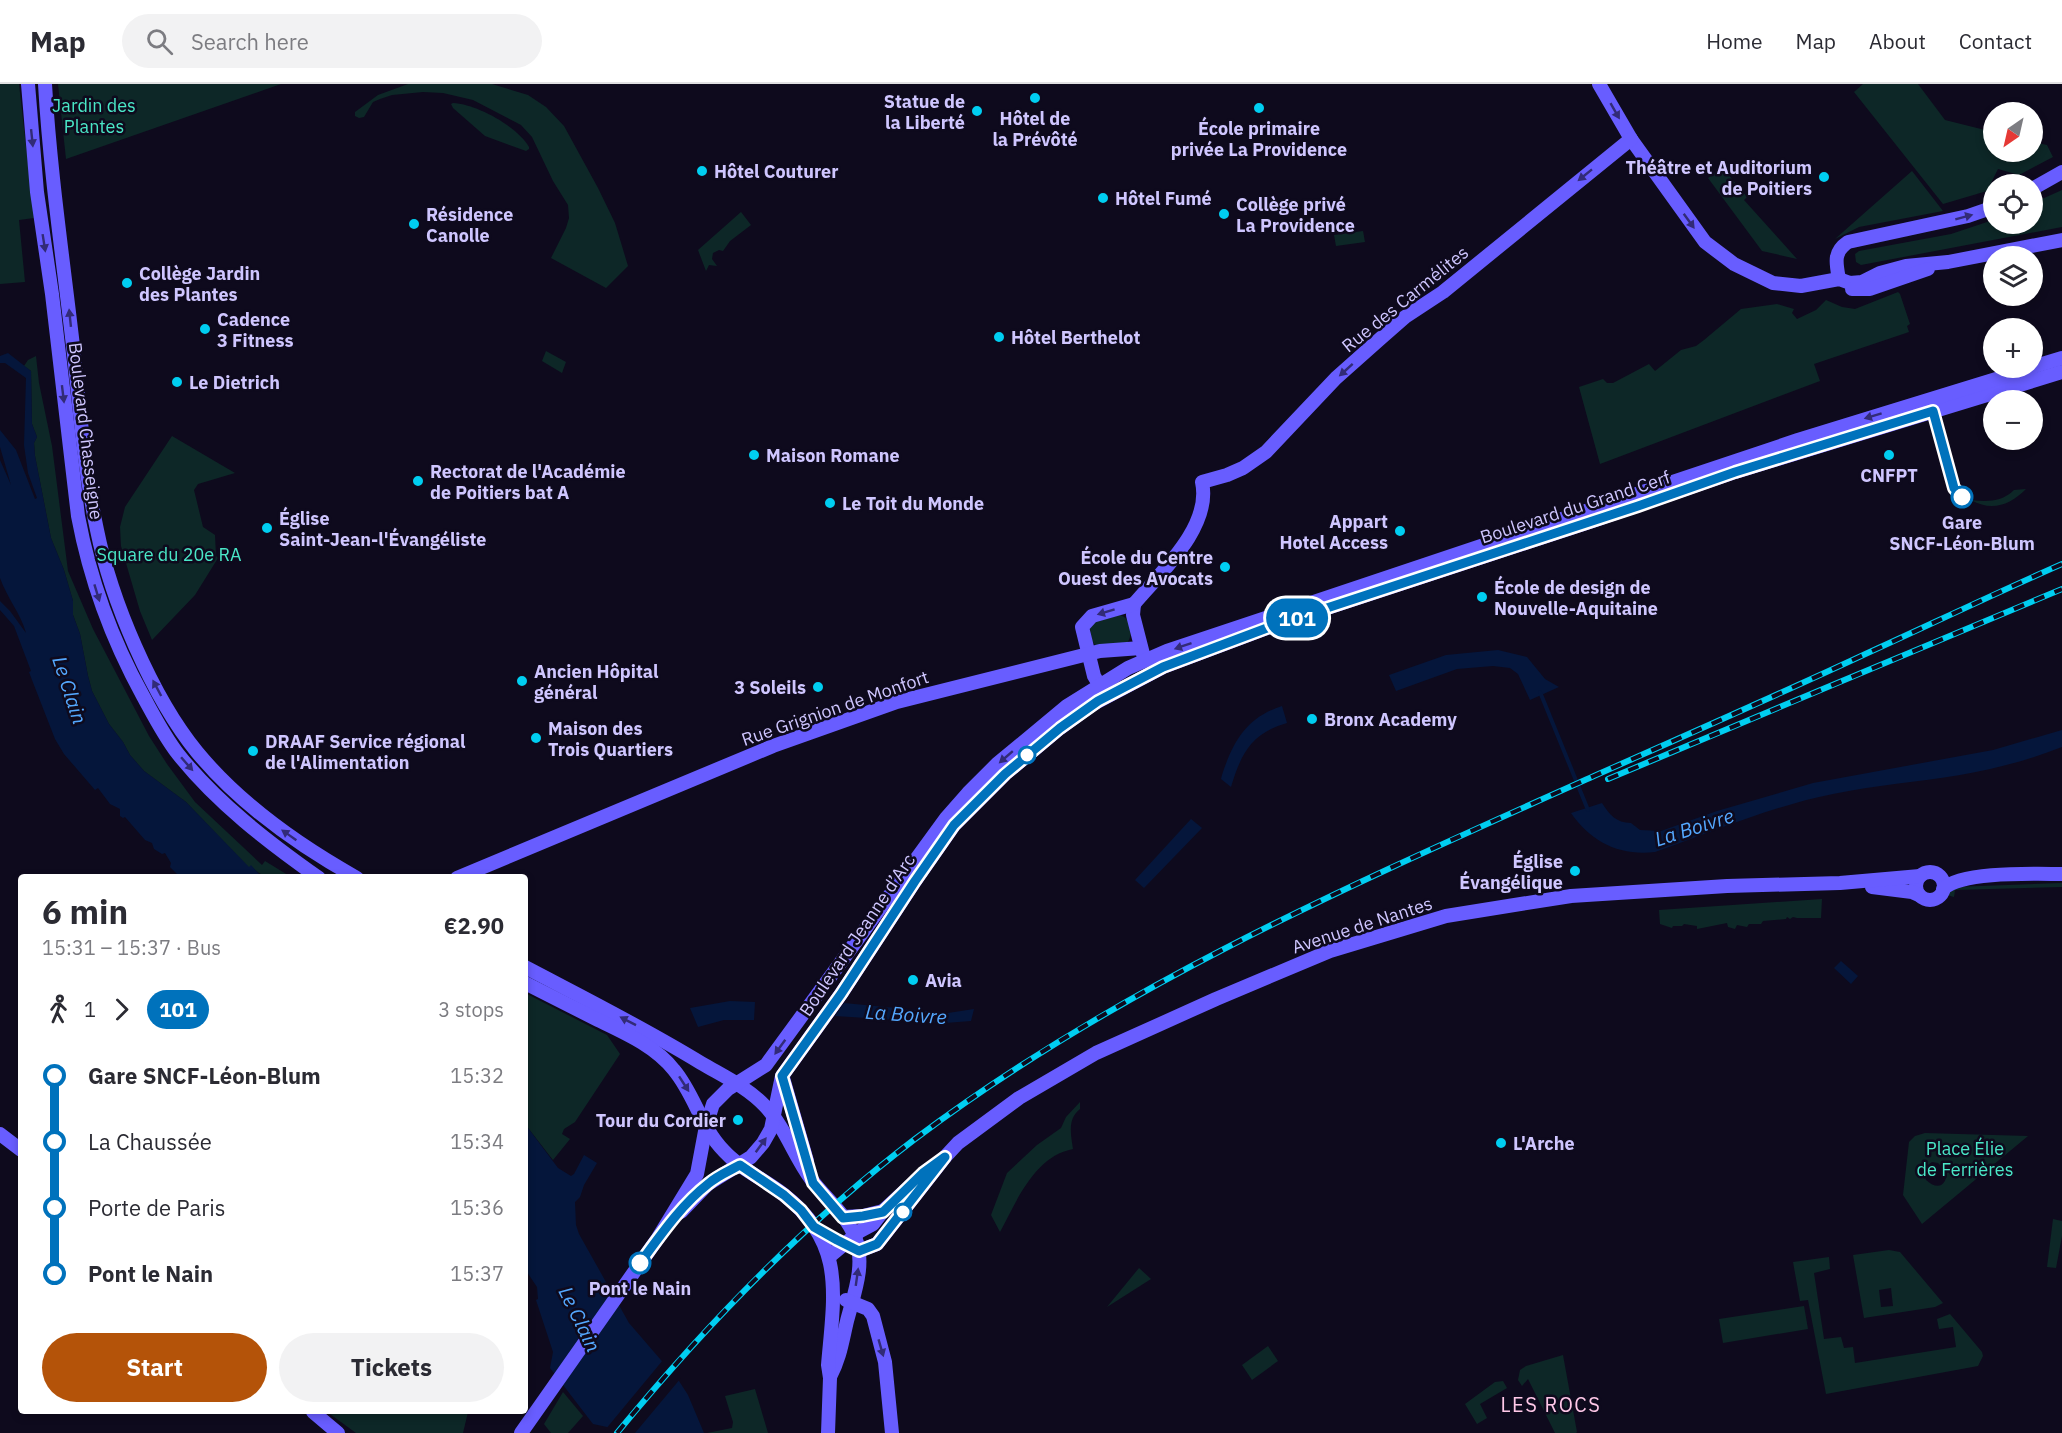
<!DOCTYPE html>
<meta charset="utf-8">
<style>
:root{--surface:#fff;--page:#f2f2f3;--text:#2b2b33;--muted:#7c7c81;--line:#e1e1e2;--accent:#b45309}
body{margin:0;font-family:"IBM Plex Sans",sans-serif;background:var(--page);color:var(--text);height:100vh;display:flex;flex-direction:column;font-size:22px;white-space:nowrap}
*{box-sizing:border-box;margin:0}
p{font-size:20px;color:var(--muted)}
.icon{flex:none;width:33px;height:33px;fill:none;stroke:currentColor;stroke-width:2;stroke-linecap:round;stroke-linejoin:round}
.map{position:relative;flex:1;overflow:hidden}
.panel{position:absolute;left:18px;top:790px;width:510px;height:540px;display:flex;flex-direction:column;background:var(--surface);border-radius:6px;box-shadow:0 3px 9px #0003}
.panel>*{flex:none}
.badge{padding:0 12px;border-radius:20px;font-size:21px;line-height:39px}
.needle{width:39px;rotate:214deg}
.buttons{position:absolute;left:1983px;top:18px;display:grid;gap:12px}
.buttons a{display:grid;place-items:center;width:60px;height:60px;border-radius:50%;background:var(--surface);box-shadow:0 3px 9px #0003;font-size:30px}
.map>.badge{position:absolute;translate:-50% -50%;box-shadow:0 0 0 3px #fff}
.legs{display:flex;align-items:center;gap:9px;height:66px;padding:0 24px;font-size:20px}
.legs p{margin-inline-start:auto}
.head{display:flex;align-items:center;justify-content:space-between;height:102px;padding:0 24px}
h1{font-size:33px;font-weight:700;line-height:45px}
.action{display:flex;gap:12px;margin-top:auto;padding:12px 24px}
.action a{flex:1;height:69px;border-radius:36px;background:var(--accent);color:#fff;font-size:24px;font-weight:700;line-height:69px;text-align:center}
.action a+a{background:var(--page);color:var(--text)}
ul{padding:0 24px;list-style:none}
li{display:flex;align-items:center;gap:21px;height:66px;font-size:22px}
li i{display:grid;place-items:center;width:9px;height:100%;margin:0 8px;background:currentColor}
li i::after{content:'';width:15px;height:15px;margin:-8px;border:4px solid;border-radius:50%;background:var(--surface)}
li p{margin-inline-start:auto}
li:first-child i{background:linear-gradient(#0000 50%,currentColor 0)}
li:last-child i{background:linear-gradient(currentColor 50%,#0000 0)}
header{display:flex;align-items:center;gap:36px;box-sizing:border-box;height:84px;padding:0 30px;background:var(--surface);border-bottom:2px solid var(--line)}
header strong{font-size:28px}
nav{display:flex;gap:33px;margin-inline-start:auto;font-size:21px}
.search{width:420px;height:54px;background:var(--page);display:flex;align-items:center;gap:15px;box-sizing:border-box;padding:0 21px;border-radius:33px;color:var(--muted);font-size:22px}
.map>svg:first-child{display:block}
.green{fill:#0d2727;fill-rule:evenodd}
.water{fill:#05163b}
.pier{fill:#0e0a1d}
.lines{fill:none;stroke-linecap:round;stroke-linejoin:round}
.stream{stroke:#05163b;stroke-width:4}
.secondary{stroke:#685dff;stroke-width:14}
.rail-casing{stroke:#00cef1;stroke-width:6}
.rail{stroke:#0e0a1d;stroke-width:4;stroke-dasharray:11;stroke-linecap:butt}
.oneway{fill:#322b77}
.line-1-casing{stroke:#fff;stroke-width:14}
.line-1{stroke:#0072bc;stroke-width:9}
.poi-dot{fill:#00cef1;stroke:#0e0a1d;stroke-width:2}
.stop-1-dot{fill:#fff;stroke:#0072bc;stroke-width:3}
.labels{text-anchor:middle;dominant-baseline:central;stroke-width:5;stroke-linejoin:round;paint-order:stroke}
.poi-label{font-size:18px;font-weight:bold;fill:#cfc6ff;stroke:#0e0a1d;text-anchor:start}
.park-label{font-size:18px;fill:#4ae7c7;stroke:#0e0a1d}
.street-label{font-size:18px;fill:#cfc6ff;stroke:#0e0a1d}
.stop-label{font-size:18px;font-weight:bold;fill:#cfc6ff;stroke:#0e0a1d}
.water-label{font-size:20px;font-style:italic;fill:#54a8ff;stroke:#0e0a1d}
.neighbourhood-label{font-size:20px;letter-spacing:1.5px;fill:#ffc8e8;stroke:#0e0a1d}
</style>
<header>
<strong>Map</strong>
<div class="search"><svg class="icon" aria-label="search" viewBox="0 0 24 24"><circle cx="10" cy="10" r="6"/><path d="M15 15l6 6"/></svg>Search here</div>
<nav><a>Home</a><a>Map</a><a>About</a><a>Contact</a></nav>
</header>
<div class="map">
<svg width="2062" height="1349" viewBox="0 0 2062 1349">
<rect width="100%" height="100%" fill="#0e0a1d"/>
<g class="green">
<path d="M0 0H19L34 134 19 136 25 198 0 200Z"/>
<path d="M58 0H281L66 75Z"/>
<path d="M408 0H492L528 11 546 23 564 42 598 104 615 139 628 182 606 204 551 174 566 144 569 134 568 121 553 97 532 53 521 41 473 16 443 9 423 8 392 11 380 15 373 18 364 33 359 34 355 32V28L378 11Z"/>
<path d="M1863 0H1918L1945 36 1993 48 1994 68H2032L2033 58 2047 61 2053 73 2019 91 1998 85 1987 107 1943 120 1854 8Z"/>
<path d="M453 19C476 20 517 42 529 63V65L526 67 485 52 453 24 451 20Z"/>
<path d="M1722 83 1747 113 1744 116 1797 175 1762 167 1708 94Z"/>
<path d="M1912 87 1943 127 1859 143 1835 155Z"/>
<path d="M2062 106V143L1861 181 1856 178 1855 170 1859 167 1951 150 1993 136 1994 140H2032L2033 119Z"/>
<path d="M741 128 751 141 730 157 723 167 719 166 713 169 712 175 717 182 709 181 706 187 698 166Z"/>
<path d="M1363 147 1365 158 1336 162 1334 151Z"/>
<path d="M1898 208 1900 210 1910 240 1907 242 1909 248 1814 280 1820 297 1600 380 1579 303 1603 295 1607 299H1613L1649 280 1655 287 1681 266 1696 262 1704 256 1741 225 1777 220 1794 225 1792 229 1797 235 1816 226 1826 216 1842 223 1855 225Z"/>
<path d="M546 267 566 278 562 289 542 277Z"/>
<path d="M36 272 39 299 52 362 68 487 93 545 149 652 167 680 195 718 262 781 265 777 291 793C272 793 264 796 251 782L249 784 186 718 144 687 130 671 123 658 109 640 92 607 88 592 80 550 73 531V517L64 486 51 454 35 372 34 359 37 353 32 340 31 287 24 282 28 276Z"/>
<path d="M172 352 235 389 198 400 194 406 203 443 215 451 216 472 218 474 195 511 152 556 140 527 121 462 120 443 125 423Z"/>
<path d="M2026 405C2010 421 1992 428 1971 416 1987 418 2002 418 2014 406Z"/>
<path d="M1120 531C1131 534 1134 550 1127 559L1096 562 1092 557 1090 544 1095 538Z"/>
<path d="M2062 799V803L1955 806 1954 813 1947 811 1949 806 1954 803Z"/>
<path d="M1822 815 1821 834H1797L1793 833 1790 835 1787 833 1786 835 1763 837 1761 840H1749L1747 843 1737 841 1735 845 1728 843 1727 839 1697 845V842L1684 840 1682 842H1673L1672 844 1660 840 1659 826Z"/>
<path d="M525 909 607 951 620 970 575 1038 564 1045 562 1050 570 1055 553 1076 525 1040Z"/>
<path d="M1080 1018V1025C1067 1035 1071 1051 1073 1065 1035 1072 1017 1116 1000 1148L991 1131 1007 1089 1037 1061 1061 1044 1066 1033Z"/>
<path d="M1925 1049 2028 1052 1922 1140 1903 1111 1909 1058 1915 1052ZM1932 1078 1938 1079 1947 1088C1946 1103 1937 1106 1926 1096 1924 1088 1925 1083 1932 1078Z"/>
<path d="M2053 1135 2062 1137V1152L2056 1184 2047 1183Z"/>
<path d="M1889 1166 1900 1168 1943 1219 1935 1223 1864 1234 1853 1171ZM1891 1204 1893 1222 1881 1223 1879 1206Z"/>
<path d="M1829 1173 1830 1185 1814 1189 1824 1255 1841 1253 1844 1264 1853 1263 1855 1279 1956 1263 1953 1243 1939 1245 1937 1235 1950 1230 1982 1268 1983 1272 1978 1282 1826 1310 1808 1216 1800 1217 1793 1178Z"/>
<path d="M1139 1184 1151 1195 1107 1223Z"/>
<path d="M1804 1222 1808 1245 1723 1259 1719 1235Z"/>
<path d="M1268 1262 1278 1277 1252 1296 1242 1281Z"/>
<path d="M1563 1271 1577 1348 1576 1349H1555L1528 1295 1522 1302 1518 1296 1520 1286 1526 1282Z"/>
<path d="M1503 1297 1507 1304 1480 1320 1487 1334 1477 1340 1465 1320 1495 1298Z"/>
<path d="M755 1305 768 1349H707L732 1344 733 1338 725 1312Z"/>
<path d="M563 1308 583 1332 568 1349H551L544 1340Z"/>
<path d="M338 1328H468L463 1349H356L330 1330Z"/>
</g>
<g class="water">
<path d="M8 269 31 287 32 340 37 353 34 359 35 372 51 454 64 486 73 517V531L80 550 88 592 92 607 109 640 123 658 130 671 144 687 186 718 249 783 251 781 259 790 268 793 179 792 170 783 171 779 165 769 162 770 154 765 152 759 145 756 125 733 123 734 120 732V725L110 720 98 704 95 706 64 670 55 655 32 596 29 588 31 587 14 542 0 526V517L10 527 26 549C21 530 7 514 0 494V376L11 401 0 363V346L16 366 35 415 37 414 28 389 24 361 26 294 5 279H0V272Z"/>
<path d="M1498 566 1527 573 1545 595 1559 603 1530 616 1518 590 1510 584 1493 582 1457 585 1396 607 1389 591 1446 571Z"/>
<path d="M1282 622 1287 639C1251 649 1241 670 1231 703L1221 695 1222 691C1233 657 1247 633 1282 622Z"/>
<path d="M2062 646V663C2029 676 1995 685 1960 691 1918 698 1875 701 1833 710 1772 722 1713 748 1655 768 1619 772 1591 758 1571 729L1602 719C1609 730 1616 739 1631 739L1640 746 1661 747 1717 727 1813 699 1993 666Z"/>
<path d="M1191 735 1202 744 1144 804 1135 796Z"/>
<path d="M1841 877 1858 892 1851 900 1834 884Z"/>
<path d="M730 917 755 918 754 936H724L698 943 690 924Z"/>
<path d="M844 919 948 929 974 925 971 937 945 939 835 932Z"/>
<path d="M525 1040 558 1084 571 1092 574 1090 584 1071 597 1079 584 1101 580 1113 575 1118 576 1141 579 1150 629 1239 679 1297 688 1311 704 1349H613L607 1343 593 1340 550 1284 553 1268 536 1216 538 1215 537 1203 525 1185Z"/>
</g>
<path class="pier" d="M663 1276 681 1294 635 1349H609L605 1346Z"/>
<g class="lines">
<path class="stream" d="M1540 608 1588 726"/>
<g class="secondary">
<path d="M28 0 37 108 52 210 78 432C90 496 111 554 143 612 154 632 164 652 178 670 217 719 268 758 319 794"/>
<path d="M45 0C50 87 63 175 73 262 80 323 84 386 97 446 111 516 152 613 197 668 240 720 298 761 357 794"/>
<path d="M1599 0 1631 55 1705 158 1734 180 1773 199 1801 202 1839 195 1850 199 1862 198 1880 189 1906 182 1948 178 2062 156"/>
<path d="M2032 105 2062 88"/>
<path d="M1839 195C1836 179 1833 168 1848 158L1968 132 1994 123"/>
<path d="M1852 205H1870L1928 185"/>
<path d="M2032 283 2062 274"/>
<path d="M1134 520C1160 489 1212 443 1202 398L1227 391 1243 384 1266 368 1336 294 1381 254 1405 233 1443 208 1631 55"/>
<path d="M1134 520 1133 531 1143 570"/>
<path d="M1103 607 1094 592 1082 543 1092 532 1134 520"/>
<circle cx="1930" cy="802" r="14"/>
<path d="M457 794 773 662 897 618 1100 567 1141 564"/>
<path d="M1872 803 1912 808 1919 811"/>
<path d="M1943 805C1962 787 2035 790 2062 790"/>
<path d="M525 883C584 914 644 944 701 979 723 992 747 1003 765 1022 785 1043 794 1072 811 1095 825 1114 846 1130 855 1153 866 1180 854 1210 847 1237 842 1258 840 1274 830 1293"/>
<path d="M525 899C549 911 574 924 598 936 625 949 655 962 674 986 695 1011 701 1044 724 1067 740 1085 764 1095 783 1110 846 1159 834 1210 828 1281L830 1294 828 1349"/>
<path d="M783 994 807 1077"/>
<path d="M0 1050 21 1066"/>
<path d="M681 1128 708 1100 751 1073 763 1059 771 1045 782 992 841 910 915 797 954 741 1005 690 1060 644 1093 620 1163 583 1275 541 1592 437 1735 388 2062 288"/>
<path d="M843 1133 863 1132 883 1127"/>
<path d="M859 1167 877 1160 945 1073 958 1059 1019 1014 1096 969 1216 915 1330 867 1446 832 1571 812 1727 802 1840 799 1920 792"/>
<path d="M829 1173 860 1147 873 1140 883 1127 929 1085"/>
<path d="M846 1216 868 1225 873 1232 885 1278 892 1349"/>
<path d="M313 1328 338 1349"/>
<path d="M521 1349 658 1154 697 1090 706 1042 713 1020 728 1005 766 981 946 734 968 709 997 680 1067 622 1128 584 1167 567 1798 356 2032 284"/>
</g>
<defs>
<g id="rail">
<path d="M1608 695 2062 505"/>
<path d="M617 1349C706 1241 803 1140 915 1055 1121 900 1360 797 1594 692 1682 653 1771 614 1859 573 1927 542 1994 510 2062 480"/>
</g>
</defs>
<use href="#rail" class="rail-casing"/>
<use href="#rail" class="rail"/>
</g>
<defs><path id="oneway-solid" d="M-6-.8H1V-3.2L6.5 0L1 3.2V.8H-6Z" transform="scale(1.5)"/></defs>
<g class="oneway">
<use href="#oneway-solid" transform="translate(1615 27) rotate(60)"/>
<use href="#oneway-solid" transform="translate(32 54) rotate(84)"/>
<use href="#oneway-solid" transform="translate(1585 91) rotate(141)"/>
<use href="#oneway-solid" transform="translate(1964 133) rotate(-15)"/>
<use href="#oneway-solid" transform="translate(1689 137) rotate(54)"/>
<use href="#oneway-solid" transform="translate(44 159) rotate(81)"/>
<use href="#oneway-solid" transform="translate(70 234) rotate(-96)"/>
<use href="#oneway-solid" transform="translate(1346 286) rotate(138)"/>
<use href="#oneway-solid" transform="translate(63 310) rotate(83)"/>
<use href="#oneway-solid" transform="translate(1873 332) rotate(163)"/>
<use href="#oneway-solid" transform="translate(97 509) rotate(73)"/>
<use href="#oneway-solid" transform="translate(1106 528) rotate(163)"/>
<use href="#oneway-solid" transform="translate(1183 562) rotate(161)"/>
<use href="#oneway-solid" transform="translate(157 604) rotate(-118)"/>
<use href="#oneway-solid" transform="translate(1006 673) rotate(139)"/>
<use href="#oneway-solid" transform="translate(187 680) rotate(49)"/>
<use href="#oneway-solid" transform="translate(289 751) rotate(-145)"/>
<use href="#oneway-solid" transform="translate(628 937) rotate(-153)"/>
<use href="#oneway-solid" transform="translate(780 963) rotate(126)"/>
<use href="#oneway-solid" transform="translate(684 1000) rotate(57)"/>
<use href="#oneway-solid" transform="translate(761 1061) rotate(-54)"/>
<use href="#oneway-solid" transform="translate(857 1193) rotate(-82)"/>
<use href="#oneway-solid" transform="translate(881 1264) rotate(74)"/>
</g>
<g class="lines">
<defs>
<path id="line-1" d="M640 1179C660 1152 681 1121 708 1100 717 1092 729 1087 740 1081L784 1111 801 1126 814 1143 837 1156 859 1167 877 1160 945 1073 923 1089 883 1128 863 1132 843 1134 813 1099 782 992 841 910 915 797 954 741 1005 690 1060 644 1098 617 1163 583 1275 541 1638 422 1735 388 1933 327 1954 404 1962 413"/>
</defs>
<use href="#line-1" class="line-1-casing"/>
<use href="#line-1" class="line-1"/>
</g>
<g class="poi-dot">
<circle cx="1035" cy="14" r="6"/>
<circle cx="1259" cy="24" r="6"/>
<circle cx="977" cy="27" r="6"/>
<circle cx="702" cy="87" r="6"/>
<circle cx="1824" cy="93" r="6"/>
<circle cx="1103" cy="114" r="6"/>
<circle cx="1224" cy="130" r="6"/>
<circle cx="414" cy="140" r="6"/>
<circle cx="127" cy="199" r="6"/>
<circle cx="205" cy="245" r="6"/>
<circle cx="999" cy="253" r="6"/>
<circle cx="177" cy="298" r="6"/>
<circle cx="754" cy="371" r="6"/>
<circle cx="1889" cy="371" r="6"/>
<circle cx="418" cy="397" r="6"/>
<circle cx="830" cy="419" r="6"/>
<circle cx="267" cy="444" r="6"/>
<circle cx="1400" cy="447" r="6"/>
<circle cx="1225" cy="483" r="6"/>
<circle cx="1482" cy="513" r="6"/>
<circle cx="522" cy="597" r="6"/>
<circle cx="818" cy="603" r="6"/>
<circle cx="1312" cy="635" r="6"/>
<circle cx="536" cy="654" r="6"/>
<circle cx="253" cy="667" r="6"/>
<circle cx="1575" cy="787" r="6"/>
<circle cx="913" cy="896" r="6"/>
<circle cx="738" cy="1036" r="6"/>
<circle cx="1501" cy="1059" r="6"/>
</g>
<g class="stop-1-dot">
<circle cx="1962" cy="413" r="10"/>
<circle cx="1027" cy="671" r="8"/>
<circle cx="903" cy="1128" r="8"/>
<circle cx="640" cy="1179" r="10"/>
</g>
<g class="labels">
<g class="poi-label">
<text x="965" y="17" text-anchor="end">Statue de<tspan x="965" dy="21">la Liberté</tspan></text>
<text x="1035" y="34" text-anchor="middle">Hôtel de<tspan x="1035" dy="21">la Prévôté</tspan></text>
<text x="1259" y="44" text-anchor="middle">École primaire<tspan x="1259" dy="21">privée La Providence</tspan></text>
<text x="1812" y="83" text-anchor="end">Théâtre et Auditorium<tspan x="1812" dy="21">de Poitiers</tspan></text>
<text x="714" y="87">Hôtel Couturer</text>
<text x="1115" y="114">Hôtel Fumé</text>
<text x="1236" y="120">Collège privé<tspan x="1236" dy="21">La Providence</tspan></text>
<text x="426" y="130">Résidence<tspan x="426" dy="21">Canolle</tspan></text>
<text x="139" y="189">Collège Jardin<tspan x="139" dy="21">des Plantes</tspan></text>
<text x="217" y="235">Cadence<tspan x="217" dy="21">3 Fitness</tspan></text>
<text x="1011" y="253">Hôtel Berthelot</text>
<text x="189" y="298">Le Dietrich</text>
<text x="766" y="371">Maison Romane</text>
<text x="430" y="387">Rectorat de l'Académie<tspan x="430" dy="21">de Poitiers bat A</tspan></text>
<text x="1889" y="391" text-anchor="middle">CNFPT</text>
<text x="842" y="419">Le Toit du Monde</text>
<text x="279" y="434">Église<tspan x="279" dy="21">Saint-Jean-l'Évangéliste</tspan></text>
<text x="1388" y="437" text-anchor="end">Appart<tspan x="1388" dy="21">Hotel Access</tspan></text>
<text x="1213" y="473" text-anchor="end">École du Centre<tspan x="1213" dy="21">Ouest des Avocats</tspan></text>
<text x="1494" y="503">École de design de<tspan x="1494" dy="21">Nouvelle-Aquitaine</tspan></text>
<text x="534" y="587">Ancien Hôpital<tspan x="534" dy="21">général</tspan></text>
<text x="806" y="603" text-anchor="end">3 Soleils</text>
<text x="1324" y="635">Bronx Academy</text>
<text x="548" y="644">Maison des<tspan x="548" dy="21">Trois Quartiers</tspan></text>
<text x="265" y="657">DRAAF Service régional<tspan x="265" dy="21">de l'Alimentation</tspan></text>
<text x="1563" y="777" text-anchor="end">Église<tspan x="1563" dy="21">Évangélique</tspan></text>
<text x="925" y="896">Avia</text>
<text x="726" y="1036" text-anchor="end">Tour du Cordier</text>
<text x="1513" y="1059">L'Arche</text>
</g>
<g class="park-label">
<text x="94" y="21">Jardin des<tspan x="94" dy="21">Plantes</tspan></text>
<text x="169" y="470">Square du 20e RA</text>
<text x="1965" y="1064">Place Élie<tspan x="1965" dy="21">de Ferrières</tspan></text>
</g>
<g class="street-label">
<text transform="translate(1405 215) rotate(-39)">Rue des Carmélites</text>
<text transform="translate(86 347) rotate(83)">Boulevard Chasseigne</text>
<text transform="translate(1575 423) rotate(-18)">Boulevard du Grand Cerf</text>
<text transform="translate(835 624) rotate(-19)">Rue Grignion de Monfort</text>
<text transform="translate(1362 841) rotate(-18)">Avenue de Nantes</text>
<text transform="translate(857 851) rotate(-56)">Boulevard Jeanne d’Arc</text>
</g>
<g class="stop-label">
<text x="1962" y="438">Gare<tspan x="1962" dy="21">SNCF-Léon-Blum</tspan></text>
<text x="640" y="1204">Pont le Nain</text>
</g>
<g class="water-label">
<text transform="translate(70 606) rotate(72)">Le Clain</text>
<text transform="translate(1694 743) rotate(-18)">La Boivre</text>
<text transform="translate(906 930) rotate(4)">La Boivre</text>
<text transform="translate(580 1235) rotate(64)">Le Clain</text>
</g>
<g class="neighbourhood-label">
<text x="1551" y="1320">LES ROCS</text>
</g>
</g>
</svg>
<div class="buttons">
<a><svg class="needle" viewBox="-14 -14 28 28"><path d="M0-13l5 13h-10z" fill="#e53935"/><path d="M0 13l5-13h-10z" fill="#7c7c81"/></svg></a>
<a><svg class="icon" aria-label="locate" viewBox="0 0 24 24"><circle cx="12" cy="12" r="6"/><path d="M12 2v4M12 18v4M2 12h4M18 12h4"/></svg></a>
<a><svg class="icon" aria-label="layers" viewBox="0 0 24 24"><path d="M12 4l9 5-9 5-9-5zM3 14l9 5 9-5"/></svg></a>
<a>+</a>
<a>−</a>
</div>
<b class="badge" style="left:1297px;top:534px;background:#0072bc;color:#fff">101</b>
<section class="panel">
<div class="head"><div><h1>6 min</h1><p>15:31 – 15:37 · Bus</p></div><b>€2.90</b></div>
<div class="legs"><svg class="icon" aria-label="walk" viewBox="0 0 24 24"><circle cx="13" cy="4" r="2"/><path d="M13 8l-2 6 4 7M11 14l-3 7M7 12l3-4h3l4 4"/></svg>1<svg class="icon" aria-label="forward" viewBox="0 0 24 24"><path d="M9 5l7 7-7 7"/></svg><b class="badge" style="background:#0072bc;color:#fff">101</b><p>3 stops</p></div>
<ul>
<li><i style="color:#0072bc"></i><b>Gare SNCF-Léon-Blum</b><p>15:32</p></li>
<li><i style="color:#0072bc"></i><span>La Chaussée</span><p>15:34</p></li>
<li><i style="color:#0072bc"></i><span>Porte de Paris</span><p>15:36</p></li>
<li><i style="color:#0072bc"></i><b>Pont le Nain</b><p>15:37</p></li>
</ul>
<div class="action"><a>Start</a><a>Tickets</a></div>
</section>
</div>
